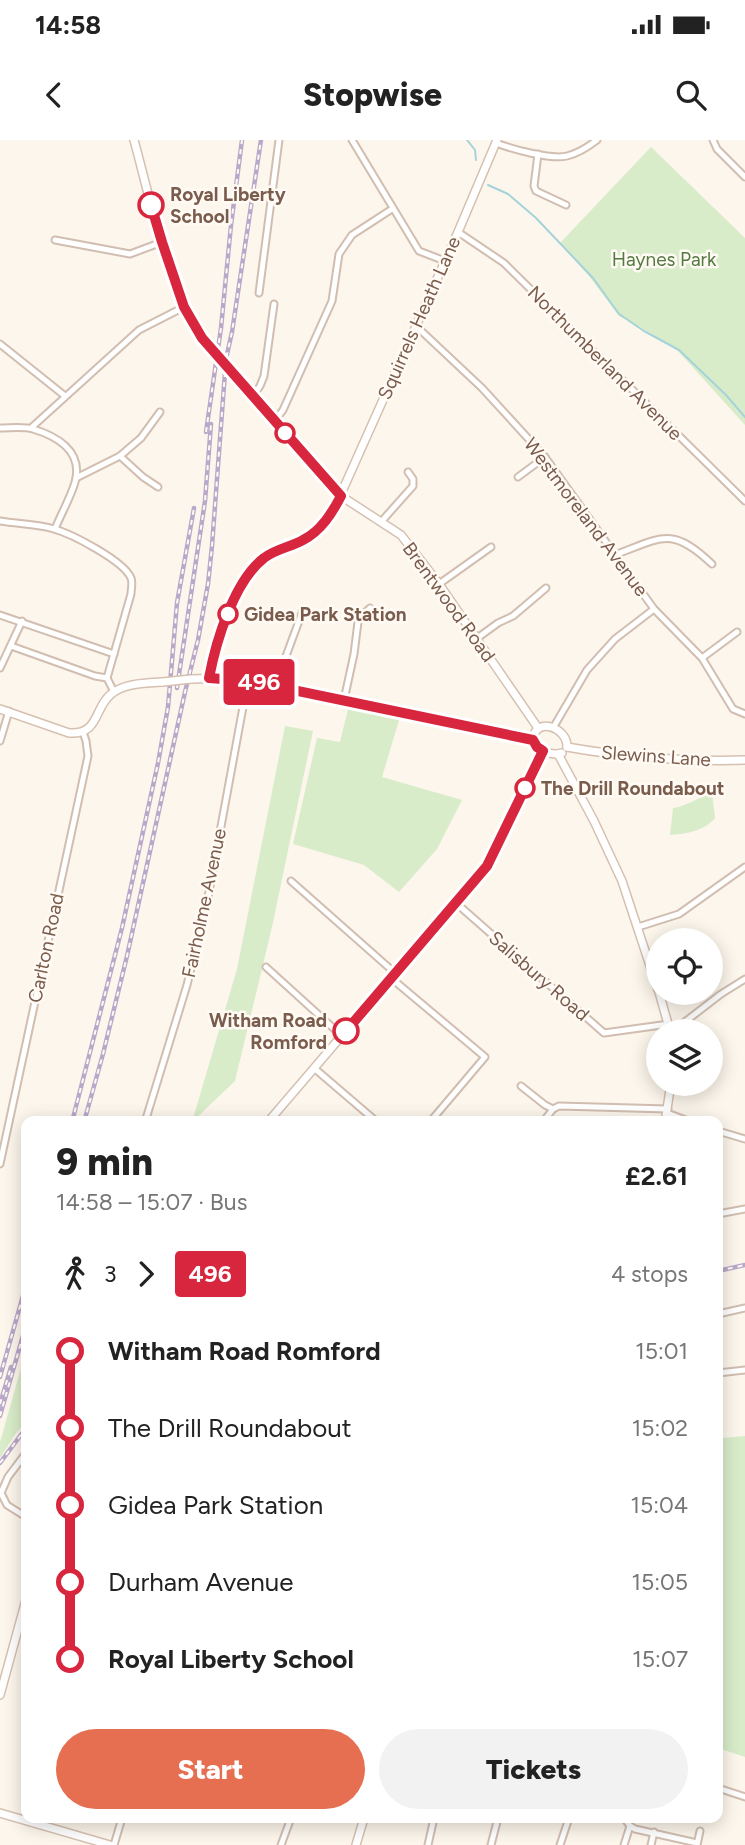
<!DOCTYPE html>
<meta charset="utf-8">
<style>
:root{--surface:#fff;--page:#f2f2f2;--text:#222;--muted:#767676;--accent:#e76f51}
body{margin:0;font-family:Figtree,sans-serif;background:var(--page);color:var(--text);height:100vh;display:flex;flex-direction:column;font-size:26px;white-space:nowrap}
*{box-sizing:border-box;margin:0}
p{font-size:23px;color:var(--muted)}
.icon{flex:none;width:38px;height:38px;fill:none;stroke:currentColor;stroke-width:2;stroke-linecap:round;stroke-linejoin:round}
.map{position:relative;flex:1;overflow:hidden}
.panel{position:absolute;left:21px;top:976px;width:702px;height:707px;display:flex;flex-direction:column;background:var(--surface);border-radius:14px;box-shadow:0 4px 18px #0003}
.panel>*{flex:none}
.badge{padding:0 14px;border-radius:5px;font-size:24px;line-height:46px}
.tools{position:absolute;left:646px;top:788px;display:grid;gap:14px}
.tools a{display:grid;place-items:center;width:77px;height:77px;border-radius:50%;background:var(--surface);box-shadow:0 4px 18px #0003;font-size:35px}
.map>.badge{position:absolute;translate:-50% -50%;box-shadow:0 0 0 4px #fff}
.legs{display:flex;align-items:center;gap:10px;height:77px;padding:0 35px;font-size:23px}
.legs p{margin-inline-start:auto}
.overview{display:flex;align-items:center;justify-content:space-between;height:119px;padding:0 35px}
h1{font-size:38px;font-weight:800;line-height:52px}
.cta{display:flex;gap:14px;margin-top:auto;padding:14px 35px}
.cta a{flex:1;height:80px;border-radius:42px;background:var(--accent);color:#fff;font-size:28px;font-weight:800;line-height:80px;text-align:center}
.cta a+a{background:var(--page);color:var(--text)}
ul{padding:0 35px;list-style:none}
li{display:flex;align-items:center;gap:24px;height:77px;font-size:26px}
li i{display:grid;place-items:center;width:10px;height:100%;margin:0 9px;background:currentColor}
li i::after{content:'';width:18px;height:18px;margin:-9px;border:5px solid;border-radius:50%;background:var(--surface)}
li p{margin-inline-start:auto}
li:first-child i{background:linear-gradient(#0000 50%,currentColor 0)}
li:last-child i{background:linear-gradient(currentColor 50%,#0000 0)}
.status{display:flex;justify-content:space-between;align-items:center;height:49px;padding:0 35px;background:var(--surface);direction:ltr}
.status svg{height:19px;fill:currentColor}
header{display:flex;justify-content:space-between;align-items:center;height:91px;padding:0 35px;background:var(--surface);font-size:32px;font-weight:800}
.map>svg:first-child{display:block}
.green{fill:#d8ecc9}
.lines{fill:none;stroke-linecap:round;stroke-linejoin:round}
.stream{stroke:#a5d3da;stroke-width:2}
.street-casing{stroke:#d1beb0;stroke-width:9}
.secondary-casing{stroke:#d6c0b0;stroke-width:10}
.street{stroke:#fff;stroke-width:5}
.secondary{stroke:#fff;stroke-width:7}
.rail-casing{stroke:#b9a8c9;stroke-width:4.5}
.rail{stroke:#fffaf3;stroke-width:2;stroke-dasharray:5;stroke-linecap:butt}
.secondary-bridge-casing{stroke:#d6c0b0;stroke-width:10;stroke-linecap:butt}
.secondary-bridge{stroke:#fff;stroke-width:7}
.line-1-casing{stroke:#fff;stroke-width:16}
.line-1{stroke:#d7263d;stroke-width:10}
.stop-1-dot{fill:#fff;stroke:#d7263d;stroke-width:3.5}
.labels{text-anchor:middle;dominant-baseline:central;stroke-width:5;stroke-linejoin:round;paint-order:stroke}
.stop-label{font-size:19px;font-weight:bold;fill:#7a5c4d;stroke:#fffaf3;text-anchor:start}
.park-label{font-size:19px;fill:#537a41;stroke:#fffaf3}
.street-label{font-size:19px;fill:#7a5c4d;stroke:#fffaf3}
</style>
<div class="status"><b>14:58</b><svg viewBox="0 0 49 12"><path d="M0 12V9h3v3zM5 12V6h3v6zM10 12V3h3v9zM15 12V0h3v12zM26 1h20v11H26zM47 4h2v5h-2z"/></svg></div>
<header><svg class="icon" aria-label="back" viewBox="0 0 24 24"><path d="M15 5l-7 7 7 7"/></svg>Stopwise<svg class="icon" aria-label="search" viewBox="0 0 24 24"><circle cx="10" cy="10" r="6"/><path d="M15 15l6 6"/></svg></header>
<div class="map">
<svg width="745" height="1705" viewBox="0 0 745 1705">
<rect width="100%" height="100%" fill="#fdf6ec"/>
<g class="green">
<path d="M651 7 745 98V285L678 211 647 191 619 176 589 136 560 103Z"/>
<path d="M351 567 400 577 382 637 462 660 437 709 399 752 364 725 293 704 317 598 340 602 348 569Z"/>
<path d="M285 586 313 591 272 787 235 941 192 982 237 829Z"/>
<path d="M712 653 715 678C704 691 687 694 670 695L673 668C685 667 699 657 712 653Z"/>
<path d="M26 1211V1282L16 1293 0 1318V1302Z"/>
<path d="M745 1296V1617L718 1608V1317L722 1298Z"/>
</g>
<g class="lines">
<g class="stream">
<path d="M467 0 475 10 476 20"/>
<path d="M488 45 508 54 536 78 593 138 619 174 644 191 679 210 726 255 745 277"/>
</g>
<defs>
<g id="street">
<path d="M352 0 419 111 445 121"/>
<path d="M713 0 717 9 745 37"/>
<path d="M496 3C512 9 551 20 567 16 579 13 588 7 597 0"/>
<path d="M538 14 534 46 536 51 566 65"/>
<path d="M458 92 504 123 745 361"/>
<path d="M55 100 130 114 162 102"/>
<path d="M259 153 279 0"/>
<path d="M416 186 482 248 545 317 654 469 702 518 733 569 745 574"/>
<path d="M0 204 65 256"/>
<path d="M253 256 260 246 264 236 274 164"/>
<path d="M280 274 283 270 332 161 339 114 352 95 392 69"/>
<path d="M0 288C10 288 23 286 33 289 56 296 81 310 76 338 74 351 60 376 55 389"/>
<path d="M31 288 139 190 184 167"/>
<path d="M120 316 143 337 158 347"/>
<path d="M518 337 545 317"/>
<path d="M76 338 120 316 141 298 160 272"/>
<path d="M0 381C17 384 37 384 54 389 72 394 124 421 131 438 133 443 131 449 131 454L107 538 114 552"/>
<path d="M381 382 413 346V339L408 332"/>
<path d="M615 415C662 397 672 386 712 424"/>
<path d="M439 444 491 407"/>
<path d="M0 475 114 514"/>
<path d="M476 499 498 483 513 476 546 448"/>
<path d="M11 506 95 536 107 538"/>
<path d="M702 518 737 492"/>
<path d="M0 528 22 481"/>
<path d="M275 546 303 470"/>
<path d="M344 560 354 514 358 482 360 477 370 468"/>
<path d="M553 588 587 530 615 499 654 469"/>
<path d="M0 601 9 571"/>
<path d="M291 741 395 833"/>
<path d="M456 763 604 893 669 884"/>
<path d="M638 787 679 774 745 727"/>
<path d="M266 827 342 896"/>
<path d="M391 838 485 917 430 982"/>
<path d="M673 891 721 854 745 839"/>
<path d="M314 928 377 982"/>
<path d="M521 946 545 965 553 969 559 966 668 969"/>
<path d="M667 973 691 982"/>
<path d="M145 982 187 845 208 757 248 540"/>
<path d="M543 982 553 969"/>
<path d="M718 991 745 999"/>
<path d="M0 1024 88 616 86 601 83 592"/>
<path d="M718 1074 745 1069"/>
<path d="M718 1174 745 1168"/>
<path d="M718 1233 745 1230"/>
<path d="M26 1313 8 1337 1 1353 7 1365 26 1377"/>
<path d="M718 1648 745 1657"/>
<path d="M624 1678 630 1686 635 1689 697 1703"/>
<path d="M114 1705 122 1678"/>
<path d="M281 1705 291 1678"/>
<path d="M428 1705 434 1678"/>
<path d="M491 1705 498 1678"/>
<path d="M560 1705 569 1678"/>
<path d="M624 1705 630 1686"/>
<path d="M651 1705 654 1692"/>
<path d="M697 1705 700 1691"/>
</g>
<g id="secondary">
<path d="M134 0C154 73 168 153 214 214"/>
<path d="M231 231 341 356 401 395 439 444 538 588"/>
<path d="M209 538C216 503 236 433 269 415 279 409 292 406 303 400 318 393 327 379 336 365L458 92 497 0"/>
<path d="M191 539 229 538 248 540 533 600"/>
<path d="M0 569 69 593C99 595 94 569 110 555 123 543 147 543 163 542"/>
<path d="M533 600C535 575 568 588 567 607"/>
<path d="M533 600C537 611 551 616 562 613"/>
<path d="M567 607C622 617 690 622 745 620"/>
<path d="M558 614 594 681 622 741 658 850"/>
<path d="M659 852 670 891"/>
<path d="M268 982 487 726 543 611"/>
<path d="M665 982 671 943"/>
<path d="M0 1555 26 1460"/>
<path d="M0 1673 110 1705"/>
<path d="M356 1705 364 1678"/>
</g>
</defs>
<use href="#street" class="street-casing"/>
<use href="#secondary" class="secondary-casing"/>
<use href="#street" class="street"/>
<use href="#secondary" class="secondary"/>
<defs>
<g id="rail">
<path d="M206 292 221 188 231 85 242 0"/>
<path d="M177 548 205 361 211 284"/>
<path d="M72 982 122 788 158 623 168 567 177 463 194 368"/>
<path d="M84 982 103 914 127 816 185 552 198 500 208 444 212 406 226 219 232 192 261 0"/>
<path d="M718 1131 745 1125"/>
<path d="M0 1237 26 1145"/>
<path d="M0 1264 11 1227"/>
<path d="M0 1276 26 1185"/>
<path d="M0 1323 26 1288"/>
</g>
</defs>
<use href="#rail" class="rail-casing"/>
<use href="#rail" class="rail"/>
<defs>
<g id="secondary-bridge">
<path d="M214 214 231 231"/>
<path d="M163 542 191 539"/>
</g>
</defs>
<use href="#secondary-bridge" class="secondary-bridge-casing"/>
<use href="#secondary-bridge" class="secondary-bridge"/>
</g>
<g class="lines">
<defs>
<path id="line-1" d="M151 65 162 102 184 167 202 198 341 356C332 373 321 391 303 400 291 407 275 409 264 418 234 441 216 501 209 538L250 541 533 600 537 607 543 611 487 726 346 891"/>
</defs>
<use href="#line-1" class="line-1-casing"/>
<use href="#line-1" class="line-1"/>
</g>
<g class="stop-1-dot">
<circle cx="151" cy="65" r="12"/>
<circle cx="285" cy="293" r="9"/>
<circle cx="228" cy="474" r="9"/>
<circle cx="525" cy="648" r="9"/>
<circle cx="346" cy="891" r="12"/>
</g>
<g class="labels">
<g class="stop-label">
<text x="170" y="54">Royal Liberty<tspan x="170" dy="22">School</tspan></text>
<text x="244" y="474">Gidea Park Station</text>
<text x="541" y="648">The Drill Roundabout</text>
<text x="327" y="880" text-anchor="end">Witham Road<tspan x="327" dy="22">Romford</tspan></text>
</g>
<g class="park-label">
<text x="664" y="119">Haynes Park</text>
</g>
<g class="street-label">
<text transform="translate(419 178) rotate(-66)">Squirrels Heath Lane</text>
<text transform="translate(605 223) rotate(45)">Northumberland Avenue</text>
<text transform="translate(586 377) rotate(53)">Westmoreland Avenue</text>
<text transform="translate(449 462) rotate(54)">Brentwood Road</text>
<text transform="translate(656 616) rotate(4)">Slewins Lane</text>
<text transform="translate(204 763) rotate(-78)">Fairholme Avenue</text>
<text transform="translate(46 808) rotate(-78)">Carlton Road</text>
<text transform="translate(539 836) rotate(41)">Salisbury Road</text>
</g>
</g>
</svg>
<div class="tools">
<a><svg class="icon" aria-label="locate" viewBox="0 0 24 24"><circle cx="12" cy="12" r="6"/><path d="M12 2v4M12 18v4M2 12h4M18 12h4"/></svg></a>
<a><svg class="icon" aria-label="layers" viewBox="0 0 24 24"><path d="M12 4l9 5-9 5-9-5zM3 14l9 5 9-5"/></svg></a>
</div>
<b class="badge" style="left:259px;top:542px;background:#d7263d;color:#fff">496</b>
<section class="panel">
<div class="overview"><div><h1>9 min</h1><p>14:58 – 15:07 · Bus</p></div><b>£2.61</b></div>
<div class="legs"><svg class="icon" aria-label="walk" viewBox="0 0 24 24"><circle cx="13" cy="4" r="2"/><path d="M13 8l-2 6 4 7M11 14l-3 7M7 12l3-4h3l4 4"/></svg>3<svg class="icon" aria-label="forward" viewBox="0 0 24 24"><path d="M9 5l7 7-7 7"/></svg><b class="badge" style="background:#d7263d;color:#fff">496</b><p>4 stops</p></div>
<ul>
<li><i style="color:#d7263d"></i><b>Witham Road Romford</b><p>15:01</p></li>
<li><i style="color:#d7263d"></i><span>The Drill Roundabout</span><p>15:02</p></li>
<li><i style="color:#d7263d"></i><span>Gidea Park Station</span><p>15:04</p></li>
<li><i style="color:#d7263d"></i><span>Durham Avenue</span><p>15:05</p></li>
<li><i style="color:#d7263d"></i><b>Royal Liberty School</b><p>15:07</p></li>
</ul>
<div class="cta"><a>Start</a><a>Tickets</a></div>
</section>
</div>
